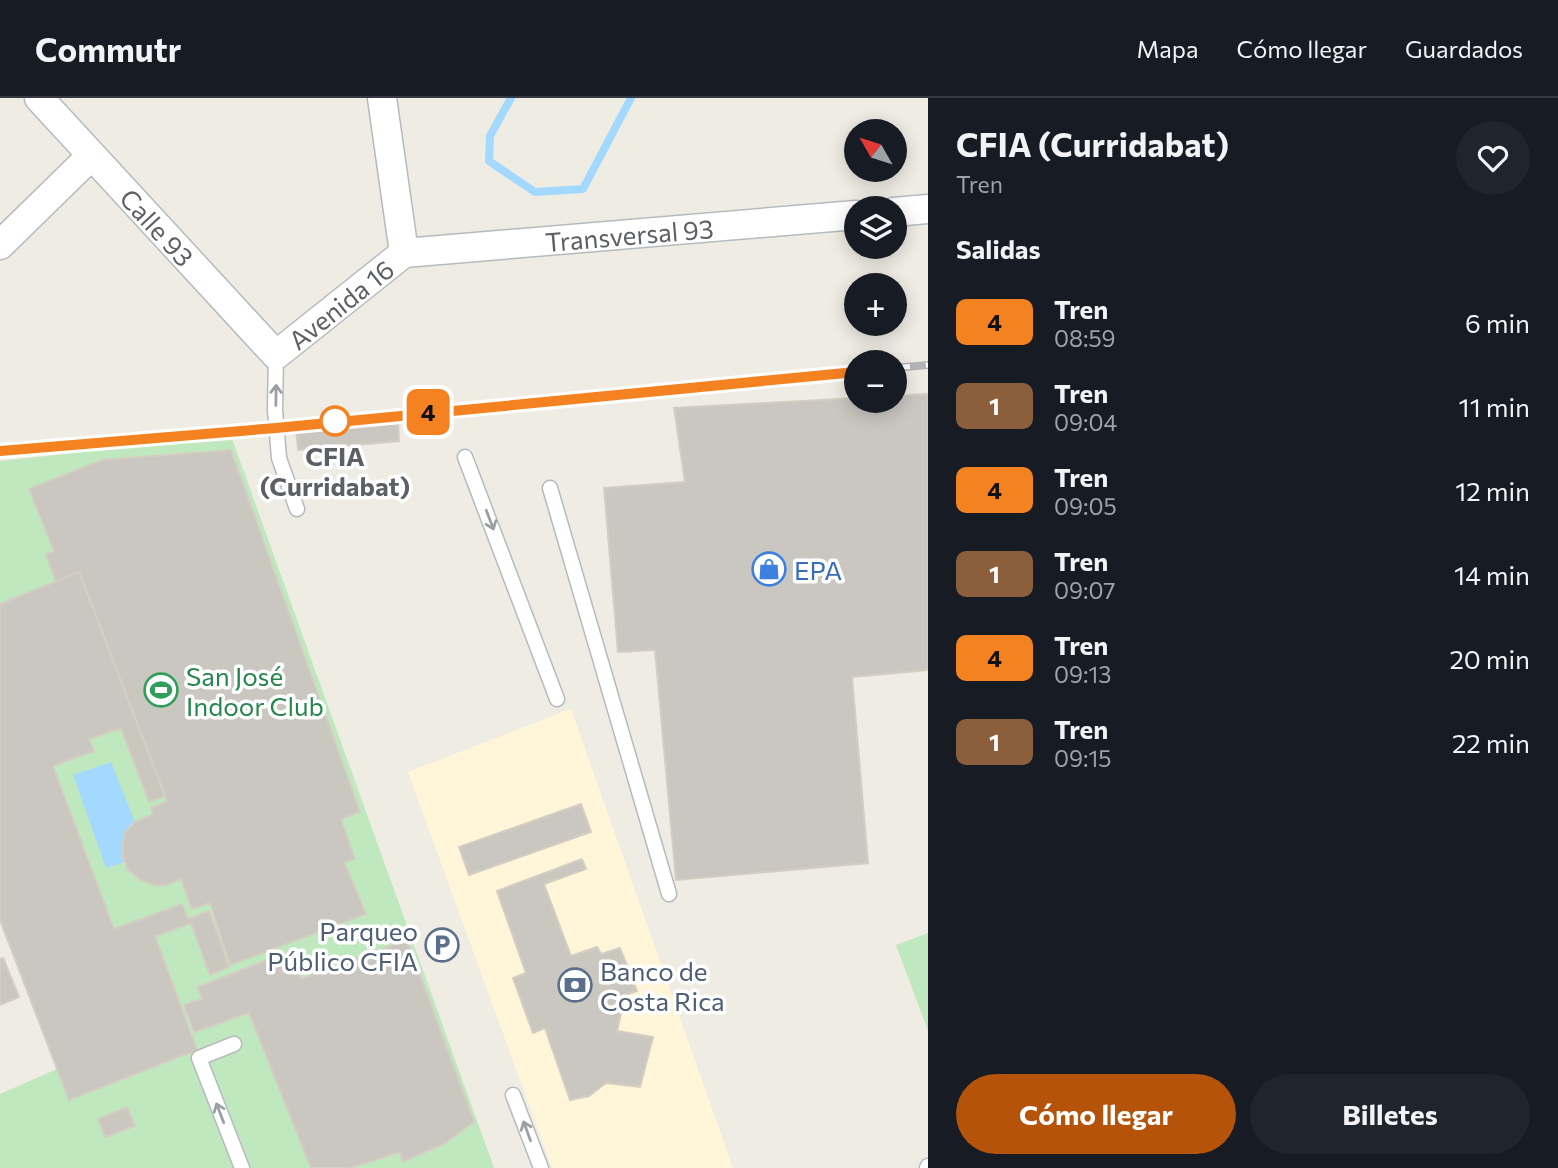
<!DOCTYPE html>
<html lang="es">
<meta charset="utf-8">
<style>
:root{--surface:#171b24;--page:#20242c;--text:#f1f3f6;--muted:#9ea1a6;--line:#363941;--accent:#b45309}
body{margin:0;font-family:Commissioner,sans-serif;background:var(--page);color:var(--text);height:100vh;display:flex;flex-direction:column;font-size:26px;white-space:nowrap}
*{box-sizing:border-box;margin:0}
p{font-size:23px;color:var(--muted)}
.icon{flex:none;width:38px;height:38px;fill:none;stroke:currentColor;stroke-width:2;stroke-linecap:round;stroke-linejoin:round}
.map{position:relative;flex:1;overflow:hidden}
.drawer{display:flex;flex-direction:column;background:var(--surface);width:630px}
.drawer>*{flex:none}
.badge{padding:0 14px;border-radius:10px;font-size:24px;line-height:46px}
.needle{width:46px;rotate:309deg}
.controls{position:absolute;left:844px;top:21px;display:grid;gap:14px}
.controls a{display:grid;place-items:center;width:63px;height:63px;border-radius:50%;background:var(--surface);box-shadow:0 4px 18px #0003;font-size:35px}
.map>.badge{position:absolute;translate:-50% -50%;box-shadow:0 0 0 4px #fff}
h2{padding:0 28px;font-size:26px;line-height:63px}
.round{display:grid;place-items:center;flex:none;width:74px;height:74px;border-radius:37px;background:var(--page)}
.headline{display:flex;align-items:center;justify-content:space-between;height:119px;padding:0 28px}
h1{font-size:33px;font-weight:700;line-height:52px}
.button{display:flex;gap:14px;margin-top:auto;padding:14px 28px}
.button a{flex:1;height:80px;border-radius:42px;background:var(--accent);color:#fff;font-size:28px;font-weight:700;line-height:80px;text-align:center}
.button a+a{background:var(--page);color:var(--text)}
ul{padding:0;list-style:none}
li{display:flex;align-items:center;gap:21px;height:84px;padding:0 28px}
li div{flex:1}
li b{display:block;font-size:26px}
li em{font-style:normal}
li .badge{min-width:77px;font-weight:700;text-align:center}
header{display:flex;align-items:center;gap:42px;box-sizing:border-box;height:98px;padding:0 35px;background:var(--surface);border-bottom:2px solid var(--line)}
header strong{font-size:33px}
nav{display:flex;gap:38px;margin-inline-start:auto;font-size:24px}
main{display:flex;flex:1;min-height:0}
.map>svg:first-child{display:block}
.commercial{fill:#fff5d9}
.green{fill:#c0e8bf}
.water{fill:#a4d9ff}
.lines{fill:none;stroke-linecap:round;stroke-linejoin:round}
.stream{stroke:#a4d9ff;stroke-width:8}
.building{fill:#cac7c1;stroke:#d4cec2;stroke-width:2}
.lane-casing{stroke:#b6babf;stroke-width:17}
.street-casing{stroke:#b6babf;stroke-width:31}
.lane{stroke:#fff;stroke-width:14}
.street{stroke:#fff;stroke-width:28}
.rail-casing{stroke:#b3b4b5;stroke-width:8}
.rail{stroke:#fff;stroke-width:5;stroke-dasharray:16;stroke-linecap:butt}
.oneway{stroke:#9da0a3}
.line-casing{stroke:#fff;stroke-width:16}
.line{stroke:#f58220;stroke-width:10}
.stop-dot{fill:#fff;stroke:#f58220;stroke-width:3.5}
.labels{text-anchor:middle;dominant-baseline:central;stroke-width:7;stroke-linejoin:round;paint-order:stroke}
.street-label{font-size:26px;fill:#5c6065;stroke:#fff}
.stop-label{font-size:26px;font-weight:bold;fill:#5c6065;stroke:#fff}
.shop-label{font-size:26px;fill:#366cbe;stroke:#fff;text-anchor:start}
.leisure-label{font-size:26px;fill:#27864d;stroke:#fff;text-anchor:start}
.service-label{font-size:26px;fill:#4e5e75;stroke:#fff;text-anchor:end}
</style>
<header>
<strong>Commutr</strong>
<nav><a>Mapa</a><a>Cómo llegar</a><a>Guardados</a></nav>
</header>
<main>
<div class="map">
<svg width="928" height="1070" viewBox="0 0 928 1070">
<rect width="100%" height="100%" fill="#efece4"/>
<path class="commercial" d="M571 611 733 1070H552L408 674Z"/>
<g class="green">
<path d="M231 338 494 1070H0V996L57 971 0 822V363Z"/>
<path d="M928 835V933L896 847Z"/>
</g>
<path class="water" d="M111 664 135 724C123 736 118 748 125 764L106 770 73 677Z"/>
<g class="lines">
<path class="stream" d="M511 0 490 38 489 63 535 94 583 91 631 0"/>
</g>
<g class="building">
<path d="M928 296V572L852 579 868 765 676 782 655 552 618 554 604 390 685 384 674 310 856 300V303H894V298Z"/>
<path d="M398 323 399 343 298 352 296 331Z"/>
<path d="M231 352 360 714 341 721 355 761 344 764 366 816 230 867 210 805 192 811 181 781 166 787H155L141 782 128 772 123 759 122 748 125 734 135 724 153 716 151 710 167 703 79 474 56 484 46 457 54 453 29 391 102 362Z"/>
<path d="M79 474 165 698 149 704 121 630 89 641 94 653 53 668 114 831 182 806 188 821 209 813 229 869 210 877 191 825 155 838 197 952 69 1002 0 822V506Z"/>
<path d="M581 706 591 734 469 777 459 749Z"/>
<path d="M582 761 586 771 544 786 571 858 597 849 601 856 620 850 637 893 618 900 622 911 617 933 653 939 640 989 606 985 589 998 570 1002 545 930 533 935 513 880 526 875 497 793Z"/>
<path d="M407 842 474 1024 444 1046 402 1064 400 1054 350 1070H311L249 915 194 934 184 907 202 901 198 889 290 853 301 881Z"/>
<path d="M3 860 19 899 0 907V861Z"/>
<path d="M127 1009 135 1028 105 1039 98 1021Z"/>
</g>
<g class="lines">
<defs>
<g id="lane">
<path d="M276 257 275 312 279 360 297 411"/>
<path d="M465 359 557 601"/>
<path d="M550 390 669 796"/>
<path d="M234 946 199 960 242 1070"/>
<path d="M513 997 541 1070"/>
<path d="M927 1070 928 1068"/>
</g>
<g id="street">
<path id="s1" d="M39 0 276 257 404 155"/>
<path d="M382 0 404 155"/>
<path d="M894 114 928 111"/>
<path d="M0 147 91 58"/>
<path id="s2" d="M404 155 856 117"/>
</g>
</defs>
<use href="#lane" class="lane-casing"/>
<use href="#street" class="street-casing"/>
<use href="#lane" class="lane"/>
<use href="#street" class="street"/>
<defs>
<g id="rail">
<path d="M894 270 928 267"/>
<path d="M0 353 276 330 856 274"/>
</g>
</defs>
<use href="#rail" class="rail-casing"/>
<use href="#rail" class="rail"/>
</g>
<defs><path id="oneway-shaft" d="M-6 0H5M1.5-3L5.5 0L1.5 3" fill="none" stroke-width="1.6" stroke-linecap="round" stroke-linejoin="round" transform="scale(1.75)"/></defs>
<g class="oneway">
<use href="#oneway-shaft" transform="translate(276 297) rotate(-89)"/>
<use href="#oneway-shaft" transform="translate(490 422) rotate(69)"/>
<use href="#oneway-shaft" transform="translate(220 1015) rotate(-111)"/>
<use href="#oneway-shaft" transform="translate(527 1033) rotate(-110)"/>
</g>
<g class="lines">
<defs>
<path id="line" d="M0 353 276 330 856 274"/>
</defs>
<use href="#line" class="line-casing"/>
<use href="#line" class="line"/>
</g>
<defs>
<symbol id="shop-ring" viewBox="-11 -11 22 22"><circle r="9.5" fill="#fff" stroke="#3f7fe0" stroke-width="1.5"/><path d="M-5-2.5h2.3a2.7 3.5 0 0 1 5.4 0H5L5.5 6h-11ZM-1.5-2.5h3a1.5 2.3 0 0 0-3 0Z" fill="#3f7fe0"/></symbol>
<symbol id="stadium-ring" viewBox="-11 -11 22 22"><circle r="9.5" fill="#fff" stroke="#2e9e5b" stroke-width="1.5"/><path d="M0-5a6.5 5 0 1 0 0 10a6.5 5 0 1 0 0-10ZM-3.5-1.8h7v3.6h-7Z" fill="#2e9e5b"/></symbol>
<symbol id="parking-ring" viewBox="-11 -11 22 22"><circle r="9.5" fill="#fff" stroke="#5c6f8a" stroke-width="1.5"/><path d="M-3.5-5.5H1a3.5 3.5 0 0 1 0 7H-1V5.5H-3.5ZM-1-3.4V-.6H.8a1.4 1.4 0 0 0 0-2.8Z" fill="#5c6f8a"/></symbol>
<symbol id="bank-ring" viewBox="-11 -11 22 22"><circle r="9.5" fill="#fff" stroke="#5c6f8a" stroke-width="1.5"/><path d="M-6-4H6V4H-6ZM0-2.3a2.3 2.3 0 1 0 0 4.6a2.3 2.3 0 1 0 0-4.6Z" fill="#5c6f8a"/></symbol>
</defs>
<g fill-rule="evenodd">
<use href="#shop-ring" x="750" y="452" width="38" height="38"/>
<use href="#stadium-ring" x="142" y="573" width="38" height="38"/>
<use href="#parking-ring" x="423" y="828" width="38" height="38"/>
<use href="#bank-ring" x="556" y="868" width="38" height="38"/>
</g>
<circle class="stop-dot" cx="335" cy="323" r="14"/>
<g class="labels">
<g class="street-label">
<text stroke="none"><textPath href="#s1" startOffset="175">Calle 93</textPath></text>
<text stroke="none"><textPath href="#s2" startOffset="226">Transversal 93</textPath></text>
<text stroke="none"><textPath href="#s1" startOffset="432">Avenida 16</textPath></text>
</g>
<g class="stop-label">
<text x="335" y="357">CFIA<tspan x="335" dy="30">(Curridabat)</tspan></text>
</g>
<g class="shop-label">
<text x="794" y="471">EPA</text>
</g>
<g class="leisure-label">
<text x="186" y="577">San José<tspan x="186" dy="30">Indoor Club</tspan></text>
</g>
<g class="service-label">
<text x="418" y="832">Parqueo<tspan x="418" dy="30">Público CFIA</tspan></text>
<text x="600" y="872" text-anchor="start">Banco de<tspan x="600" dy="30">Costa Rica</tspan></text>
</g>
</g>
</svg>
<div class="controls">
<a><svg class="needle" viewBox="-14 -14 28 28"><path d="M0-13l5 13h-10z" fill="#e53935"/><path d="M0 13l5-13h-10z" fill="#9ea1a6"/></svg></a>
<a><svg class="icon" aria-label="layers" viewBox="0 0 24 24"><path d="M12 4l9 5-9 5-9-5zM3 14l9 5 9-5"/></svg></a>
<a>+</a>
<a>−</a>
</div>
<b class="badge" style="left:428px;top:314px;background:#f58220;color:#111">4</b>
</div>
<section class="drawer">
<div class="headline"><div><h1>CFIA (Curridabat)</h1><p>Tren</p></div><a class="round"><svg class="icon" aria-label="heart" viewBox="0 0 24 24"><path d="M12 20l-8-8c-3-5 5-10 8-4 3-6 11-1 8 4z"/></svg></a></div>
<h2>Salidas</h2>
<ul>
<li><span class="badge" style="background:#f58220;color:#111">4</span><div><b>Tren</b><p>08:59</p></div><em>6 min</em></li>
<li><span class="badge" style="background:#8b5e3c;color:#fff">1</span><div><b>Tren</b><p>09:04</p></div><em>11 min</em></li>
<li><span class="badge" style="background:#f58220;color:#111">4</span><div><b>Tren</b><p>09:05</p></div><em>12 min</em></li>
<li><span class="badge" style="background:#8b5e3c;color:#fff">1</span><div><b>Tren</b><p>09:07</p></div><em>14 min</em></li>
<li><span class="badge" style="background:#f58220;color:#111">4</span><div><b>Tren</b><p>09:13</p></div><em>20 min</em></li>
<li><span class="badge" style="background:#8b5e3c;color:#fff">1</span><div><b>Tren</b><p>09:15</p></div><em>22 min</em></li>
</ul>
<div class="button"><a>Cómo llegar</a><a>Billetes</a></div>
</section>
</main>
